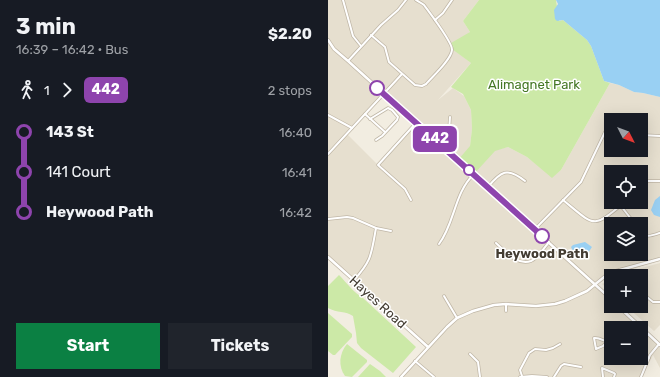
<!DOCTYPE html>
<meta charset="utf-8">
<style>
:root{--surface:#171b24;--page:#20242c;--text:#f1f3f6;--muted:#9ea1a6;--accent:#0b8043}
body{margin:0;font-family:Rubik,sans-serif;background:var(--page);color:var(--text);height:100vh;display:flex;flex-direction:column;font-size:15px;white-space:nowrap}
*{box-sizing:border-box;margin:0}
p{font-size:13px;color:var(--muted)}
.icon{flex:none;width:22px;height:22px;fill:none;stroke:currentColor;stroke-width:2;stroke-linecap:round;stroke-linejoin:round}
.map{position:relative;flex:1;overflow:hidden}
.drawer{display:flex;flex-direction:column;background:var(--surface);width:328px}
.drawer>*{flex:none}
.badge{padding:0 8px;border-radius:6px;font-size:14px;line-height:26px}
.needle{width:26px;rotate:132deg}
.fabs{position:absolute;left:276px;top:113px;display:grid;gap:8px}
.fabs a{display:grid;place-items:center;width:44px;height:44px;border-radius:0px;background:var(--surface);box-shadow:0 4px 16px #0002;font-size:20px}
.map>.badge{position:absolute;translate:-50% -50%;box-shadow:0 0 0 2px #fff}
.legs{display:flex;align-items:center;gap:6px;height:44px;padding:0 16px;font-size:13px}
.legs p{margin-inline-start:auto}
.headline{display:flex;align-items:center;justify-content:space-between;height:68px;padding:0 16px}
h1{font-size:22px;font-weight:700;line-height:30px}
.primary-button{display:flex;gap:8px;margin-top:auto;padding:8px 16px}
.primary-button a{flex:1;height:46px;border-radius:0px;background:var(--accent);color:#fff;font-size:16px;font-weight:700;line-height:46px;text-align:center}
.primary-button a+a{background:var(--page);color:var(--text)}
ul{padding:0 16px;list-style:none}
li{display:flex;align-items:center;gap:14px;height:40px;font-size:15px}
li i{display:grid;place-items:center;width:6px;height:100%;margin:0 5px;background:currentColor}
li i::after{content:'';width:10px;height:10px;margin:-5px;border:3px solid;border-radius:50%;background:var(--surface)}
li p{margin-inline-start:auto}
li:first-child i{background:linear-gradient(#0000 50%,currentColor 0)}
li:last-child i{background:linear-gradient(currentColor 50%,#0000 0)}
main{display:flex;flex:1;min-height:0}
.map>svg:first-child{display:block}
.residential{fill:#e6dfcf;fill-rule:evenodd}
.green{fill:#cce9a7}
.water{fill:#99d0f3}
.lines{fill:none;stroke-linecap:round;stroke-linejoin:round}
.minor-casing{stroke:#c0b7a7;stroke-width:3.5}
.tertiary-casing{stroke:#c0b7a7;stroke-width:4}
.minor{stroke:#fff;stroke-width:2}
.tertiary{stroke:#fff;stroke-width:2.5}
.line-1-casing{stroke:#fff;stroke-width:9}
.line-1{stroke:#8e44ad;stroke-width:6}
.stop-1-dot{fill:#fff;stroke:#8e44ad;stroke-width:2}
.labels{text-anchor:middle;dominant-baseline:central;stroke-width:3;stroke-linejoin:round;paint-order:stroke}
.park-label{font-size:13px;fill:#447724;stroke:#fff}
.stop-label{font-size:13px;font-weight:bold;fill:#433c32;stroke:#fff}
.street-label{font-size:13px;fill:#433c32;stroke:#fff}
</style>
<main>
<section class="drawer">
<div class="headline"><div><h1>3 min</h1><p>16:39 – 16:42 · Bus</p></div><b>$2.20</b></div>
<div class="legs"><svg class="icon" aria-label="walk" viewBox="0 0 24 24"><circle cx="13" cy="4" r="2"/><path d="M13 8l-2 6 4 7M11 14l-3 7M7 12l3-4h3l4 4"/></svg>1<svg class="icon" aria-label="forward" viewBox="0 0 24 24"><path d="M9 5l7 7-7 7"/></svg><b class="badge" style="background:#8e44ad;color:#fff">442</b><p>2 stops</p></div>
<ul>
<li><i style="color:#8e44ad"></i><b>143 St</b><p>16:40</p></li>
<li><i style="color:#8e44ad"></i><span>141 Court</span><p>16:41</p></li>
<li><i style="color:#8e44ad"></i><b>Heywood Path</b><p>16:42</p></li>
</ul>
<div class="primary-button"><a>Start</a><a>Tickets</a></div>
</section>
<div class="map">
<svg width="332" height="377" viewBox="0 0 332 377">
<rect width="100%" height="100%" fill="#f2ede1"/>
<path class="residential" d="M0 0H151L135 21 142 32 125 49 143 63 110 100 125 88 136 96 143 110 144 129 142 146 167 150 180 147 199 157 224 177 233 170 282 83 291 85 306 92 315 93 332 97V259L295 273 332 263V325L326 331 298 306H313V276H283V292L274 284 281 279 267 284 283 299V306H290L332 345V368L325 355 314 377H73L99 347 0 257ZM56 93 88 122 50 165 19 134ZM283 120H313V150H283ZM283 172H313V202H283ZM283 224H313V254H283ZM283 328H313V358H283Z"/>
<g class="green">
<path d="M151 0H228L231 21 235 20 259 40 263 46 276 81 282 83 233 170 224 178 199 157 180 147 167 151 146 174 130 160 142 146 144 129 143 110 135 94 123 87 143 63 124 49 123 43 142 32 135 21Z"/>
<path d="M11 275C19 283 25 292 35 298L88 347 65 373 33 348 29 343 28 333 25 316C18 311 9 313 0 308V286Z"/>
<path d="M0 313 24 334V337L7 355H5L0 351Z"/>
<path d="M19 344 39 360V362L24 377 17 376C10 366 11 354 19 344Z"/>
<path d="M42 364 52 371 58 377H30Z"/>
</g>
<g class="water">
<path d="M228 0H332V97L315 93 306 92 291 85 276 81 263 46 259 40 235 20 229 21 227 19 226 10 230 4Z"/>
<path d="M332 196V217L326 215 323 210 327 200Z"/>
<path d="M257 242 264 247 260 253 252 255 245 251 243 247 245 245Z"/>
</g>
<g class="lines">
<defs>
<g id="minor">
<path d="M15 0 25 36 33 46"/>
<path d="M107 20 115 13 124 0"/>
<path d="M43 35 57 47 61 62 87 85 94 86 98 84C105 76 123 60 124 50 125 43 101 12 96 5 94 3 91 2 88 0"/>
<path d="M20 61 53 25 70 10 78 0"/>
<path d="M37 114 57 132"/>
<path d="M0 115 24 128"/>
<path d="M42 119 60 108 64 110 70 117 69 120 54 136 48 140"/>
<path d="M313 135 332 136"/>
<path d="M111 143 121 131 122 117"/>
<path d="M0 154 74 74"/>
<path d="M313 185 318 181H332"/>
<path d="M160 187C173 171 179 167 197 181"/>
<path d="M83 200 77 189 50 165 88 123"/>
<path d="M235 200C268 227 264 229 297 202"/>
<path d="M293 206 307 224"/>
<path d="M0 219 19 217 25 218 48 228 63 231"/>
<path d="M207 229 253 182 277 132 280 130H283"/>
<path d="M313 233C319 238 325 235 332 233"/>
<path d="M168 243C177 251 189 266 203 261 210 258 216 248 221 242"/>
<path d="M111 244C127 223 126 193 146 174"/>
<path d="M26 280C44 260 43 255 48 228"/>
<path d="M116 296 129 318"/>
<path d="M319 297 325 302H332"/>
<path d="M178 304V311"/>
<path d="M278 343 275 346 268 349 266 338C273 337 277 343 283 342"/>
<path d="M142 354 150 362 152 377"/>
<path d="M313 355 321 358"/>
<path d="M87 361 106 377"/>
<path d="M194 376 192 370 201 353 207 349 218 350 225 348 232 344"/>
<path d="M192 377 204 376 219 377"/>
<path d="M226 377 233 366 236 364 253 367"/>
<path d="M275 377 274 368 286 373 287 374 286 377"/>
<path d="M313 377 322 355 331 344"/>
</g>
<g id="tertiary">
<path d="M0 40 6 49 20 61 283 299"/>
<path d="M0 257 100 347"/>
<path d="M290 306 332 345"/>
<path d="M73 377 119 327 129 318 145 311 166 305 178 304 208 306 227 304 237 301 259 291 281 273 332 259"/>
</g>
</defs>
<use href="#minor" class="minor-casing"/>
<use href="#tertiary" class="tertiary-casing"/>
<use href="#minor" class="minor"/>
<use href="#tertiary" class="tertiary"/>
</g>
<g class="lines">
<defs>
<path id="line-1" d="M49 88 214 236"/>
</defs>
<use href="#line-1" class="line-1-casing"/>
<use href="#line-1" class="line-1"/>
</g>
<g class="stop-1-dot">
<circle cx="49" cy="88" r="7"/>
<circle cx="141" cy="170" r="5"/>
<circle cx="214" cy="236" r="7"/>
</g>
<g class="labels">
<g class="park-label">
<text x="206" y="84">Alimagnet Park</text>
</g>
<g class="stop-label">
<text x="214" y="253">Heywood Path</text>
</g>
<g class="street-label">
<text transform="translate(50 302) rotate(42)">Hayes Road</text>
</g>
</g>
</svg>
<div class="fabs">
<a><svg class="needle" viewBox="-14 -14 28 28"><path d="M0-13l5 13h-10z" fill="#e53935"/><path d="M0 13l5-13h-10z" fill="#9ea1a6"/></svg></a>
<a><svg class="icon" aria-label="locate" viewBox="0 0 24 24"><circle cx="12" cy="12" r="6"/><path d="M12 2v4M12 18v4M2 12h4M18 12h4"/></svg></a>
<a><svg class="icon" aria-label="layers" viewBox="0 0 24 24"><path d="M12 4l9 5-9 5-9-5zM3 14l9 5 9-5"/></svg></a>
<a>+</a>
<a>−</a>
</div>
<b class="badge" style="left:107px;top:139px;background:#8e44ad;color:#fff">442</b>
</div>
</main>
